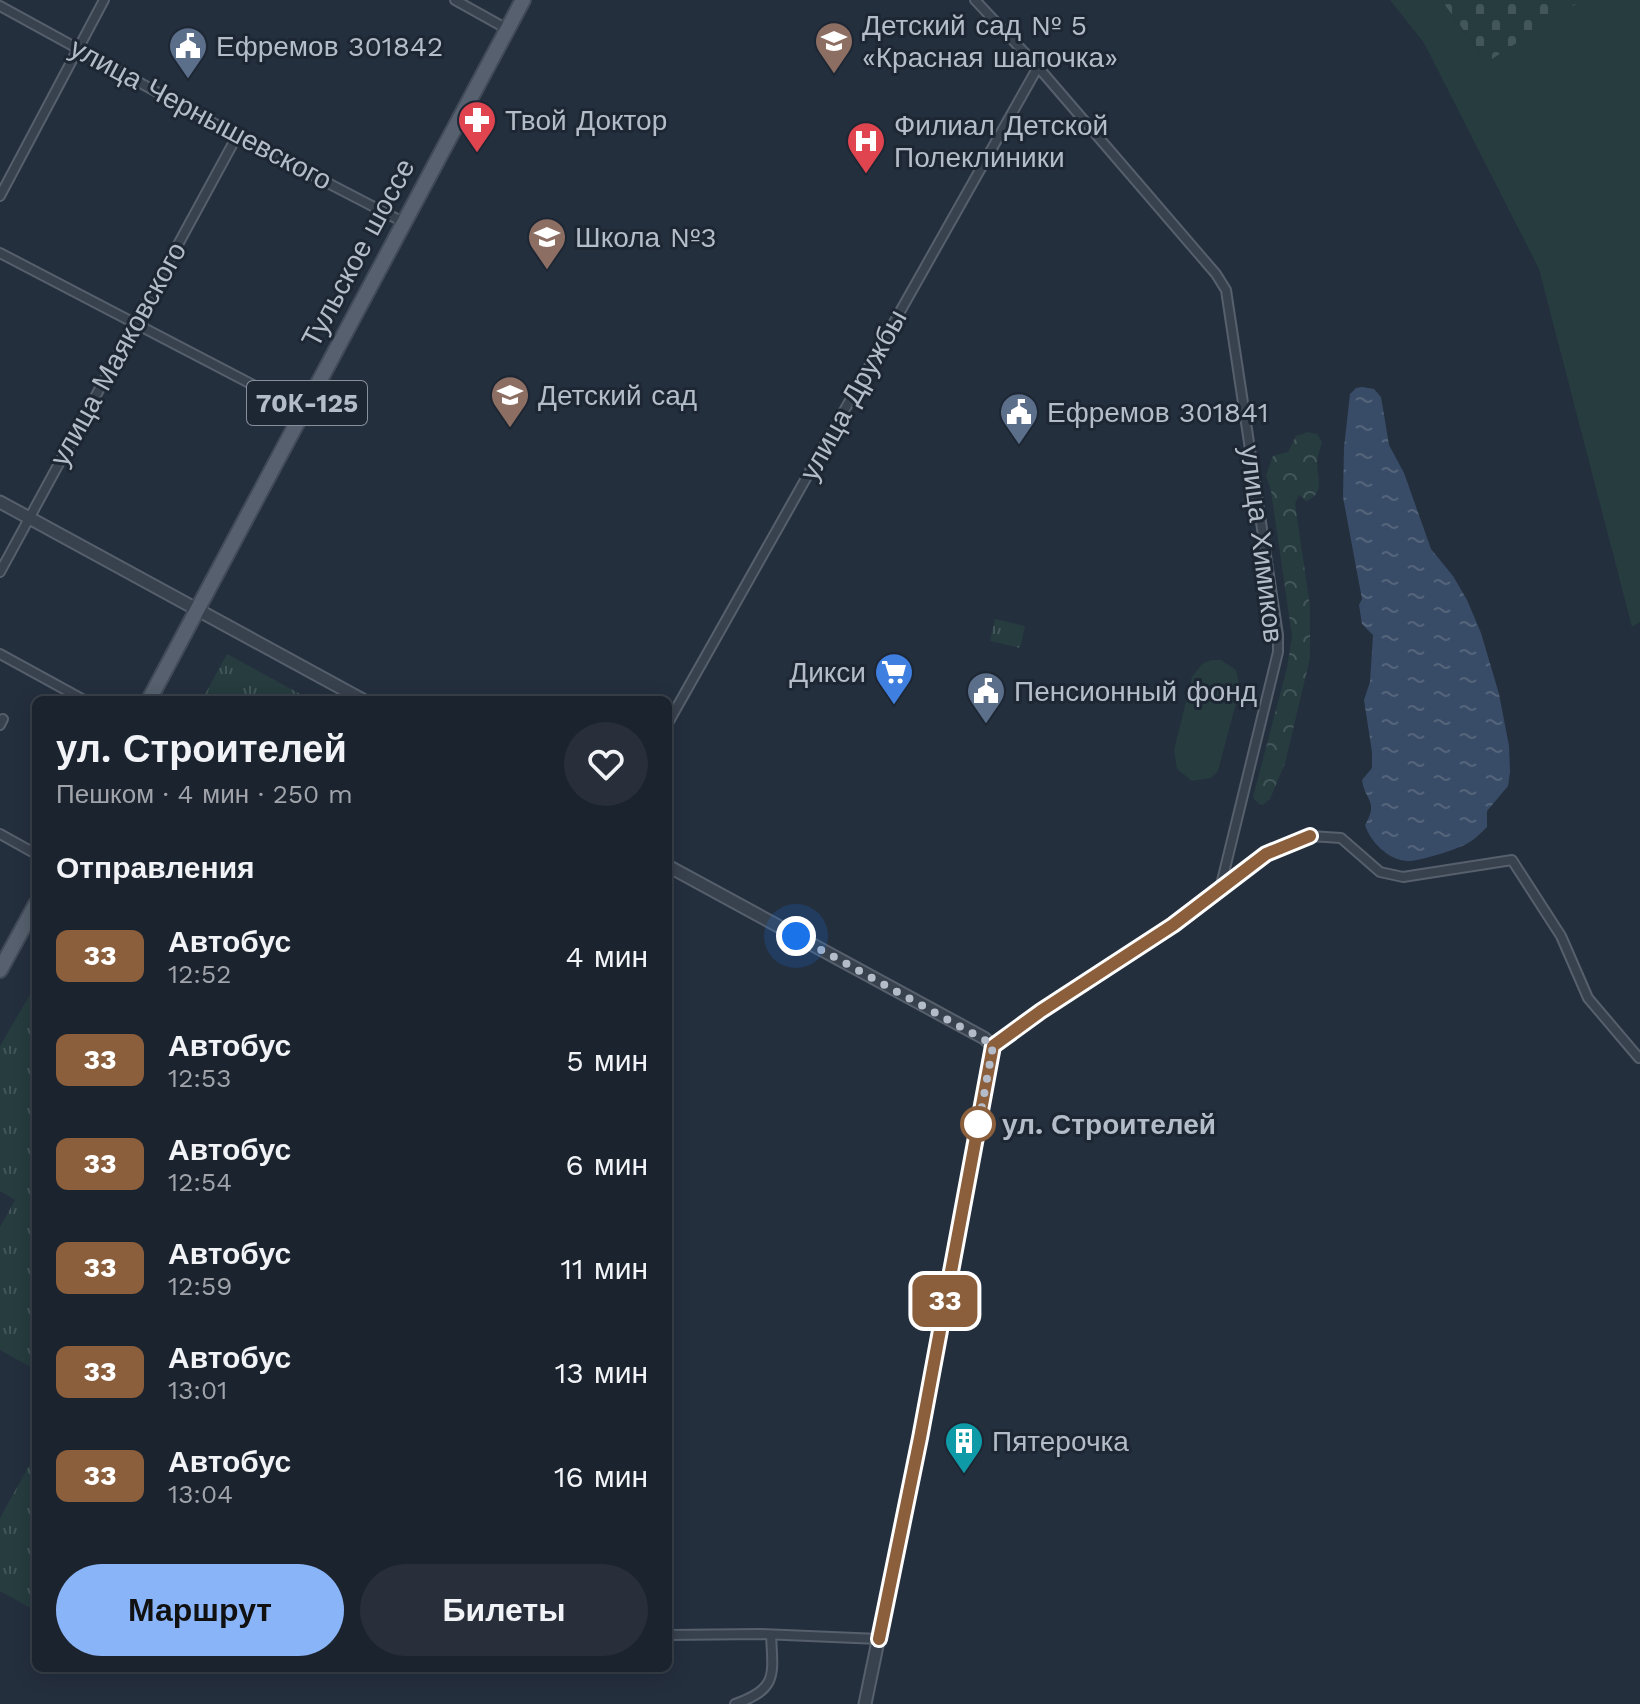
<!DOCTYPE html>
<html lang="ru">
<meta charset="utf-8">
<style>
:root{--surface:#1b232e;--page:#282f3a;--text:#f1f3f6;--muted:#a0a4aa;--line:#39404a;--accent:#8ab4f8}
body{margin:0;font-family:"Work Sans",sans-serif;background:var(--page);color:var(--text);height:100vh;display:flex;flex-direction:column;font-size:30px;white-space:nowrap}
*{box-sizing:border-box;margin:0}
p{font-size:26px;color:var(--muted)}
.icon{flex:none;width:44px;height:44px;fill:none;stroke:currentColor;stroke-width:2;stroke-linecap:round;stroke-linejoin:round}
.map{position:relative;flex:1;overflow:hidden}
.side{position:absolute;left:32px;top:696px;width:640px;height:976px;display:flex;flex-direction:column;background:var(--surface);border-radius:12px;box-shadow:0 4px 20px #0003,0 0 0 2px var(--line)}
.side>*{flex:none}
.badge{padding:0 16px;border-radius:12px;font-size:28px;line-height:52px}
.you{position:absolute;width:40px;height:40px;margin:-20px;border:6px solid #fff;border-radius:50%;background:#1a73e8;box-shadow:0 0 0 12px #1a73e833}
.map>.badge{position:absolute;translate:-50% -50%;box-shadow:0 0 0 4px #fff}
h2{padding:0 24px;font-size:30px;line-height:72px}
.round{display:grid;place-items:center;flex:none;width:84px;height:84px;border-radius:42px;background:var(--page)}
.headline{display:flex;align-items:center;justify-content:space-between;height:136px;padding:0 24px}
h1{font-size:38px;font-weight:600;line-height:60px}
.primary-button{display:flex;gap:16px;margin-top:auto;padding:16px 24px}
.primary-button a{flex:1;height:92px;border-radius:48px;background:var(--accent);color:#111;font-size:32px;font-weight:600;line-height:92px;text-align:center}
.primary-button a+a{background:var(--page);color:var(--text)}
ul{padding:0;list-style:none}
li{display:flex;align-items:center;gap:24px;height:104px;padding:0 24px}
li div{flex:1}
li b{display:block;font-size:30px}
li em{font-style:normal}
li .badge{min-width:88px;font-weight:700;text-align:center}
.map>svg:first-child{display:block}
.grass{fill:#263c3f}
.forest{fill:url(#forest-crowns)}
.cemetery{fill:url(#cemetery-stones)}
.park{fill:url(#park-tufts)}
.water{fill:url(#water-ripples)}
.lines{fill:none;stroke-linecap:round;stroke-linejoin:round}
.minor-casing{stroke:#565f6c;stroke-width:12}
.tertiary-casing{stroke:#565f6c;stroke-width:15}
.primary-casing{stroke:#414a57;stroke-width:18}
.minor{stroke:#38414e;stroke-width:8}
.tertiary{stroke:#38414e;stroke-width:11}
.primary{stroke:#56606e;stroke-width:14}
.line-casing{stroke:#fff;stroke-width:18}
.line{stroke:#8b5e3c;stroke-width:12}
.walk{stroke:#b4bcc9;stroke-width:8;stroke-dasharray:0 14.4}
.stop-dot{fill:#fff;stroke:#8b5e3c;stroke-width:4}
.labels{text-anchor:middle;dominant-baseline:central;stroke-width:6;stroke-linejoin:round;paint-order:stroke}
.shield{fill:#1d2633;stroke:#878f9c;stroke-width:2}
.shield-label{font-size:26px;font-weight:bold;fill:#b4bcc9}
.poi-label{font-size:28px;fill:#b4bcc9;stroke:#1d2633;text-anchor:start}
.street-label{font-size:28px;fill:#b4bcc9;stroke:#1d2633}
.stop-label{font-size:28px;font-weight:bold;fill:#b4bcc9;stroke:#1d2633;text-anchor:start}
</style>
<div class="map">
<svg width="1640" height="1704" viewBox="0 0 1640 1704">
<defs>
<pattern id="forest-crowns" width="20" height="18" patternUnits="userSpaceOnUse" patternTransform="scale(2)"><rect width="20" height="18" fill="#263c3f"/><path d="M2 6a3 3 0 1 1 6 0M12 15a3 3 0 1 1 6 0" fill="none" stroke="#435659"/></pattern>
<pattern id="cemetery-stones" width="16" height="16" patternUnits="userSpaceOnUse" patternTransform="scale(2)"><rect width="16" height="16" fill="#263c3f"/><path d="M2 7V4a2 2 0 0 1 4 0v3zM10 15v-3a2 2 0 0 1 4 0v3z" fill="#435659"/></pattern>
<pattern id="park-tufts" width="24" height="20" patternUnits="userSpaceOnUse" patternTransform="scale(2)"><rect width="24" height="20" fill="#263c3f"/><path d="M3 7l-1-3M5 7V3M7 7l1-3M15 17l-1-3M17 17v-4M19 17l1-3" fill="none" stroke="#435659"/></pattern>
<pattern id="water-ripples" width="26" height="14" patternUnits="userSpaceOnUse" patternTransform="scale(2)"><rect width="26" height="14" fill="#394c67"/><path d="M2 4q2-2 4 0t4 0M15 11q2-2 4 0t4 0" fill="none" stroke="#53647b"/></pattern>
</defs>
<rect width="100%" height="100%" fill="#242f3e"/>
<g class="grass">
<path d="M1390 0H1441L1483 56 1582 0H1640V622L1632 627 1539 269 1424 43Z"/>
<path d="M1212 660H1221L1236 670 1240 688 1218 771 1211 778 1192 781 1177 769 1174 750 1192 677 1203 663Z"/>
</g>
<path class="forest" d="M1308 432 1317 434 1322 442C1320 449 1318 455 1317 462 1317 478 1326 493 1306 501L1299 495 1295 504 1310 606V658L1285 763 1270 799 1263 805 1259 804 1253 797 1287 668 1292 636 1271 491 1266 475 1273 456 1288 452 1296 436Z"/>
<path class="cemetery" d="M1441 0H1582L1492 59 1483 56Z"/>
<g class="park">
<path d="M995 619 1025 626 1020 648 990 641Z"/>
<path d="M227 654 304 696 302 700H202Z"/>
<path d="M36 984V1370L0 1350V1227L15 1200 0 1191V1046Z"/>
<path d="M36 1453V1611L0 1591V1518Z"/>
</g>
<path class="water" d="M1362 387 1374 389 1381 397 1389 445 1404 473 1431 549 1453 576 1467 600 1481 633 1499 694 1509 746 1510 772 1508 786 1487 811V827C1481 833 1475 839 1468 843 1459 849 1417 862 1407 861 1388 860 1370 841 1365 825 1379 801 1365 801 1362 780L1372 768V752L1364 700 1370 682 1373 635 1362 624 1359 605 1362 599 1343 497 1344 448 1350 394 1356 388Z"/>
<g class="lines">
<defs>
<g id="minor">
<path d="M455 0 507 29"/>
<path d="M975 0 1038 67 1216 274 1226 290 1278 635V652L1220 889"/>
<path d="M0 6 237 136 403 222"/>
<path d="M0 196 104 0"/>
<path d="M0 253 303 411"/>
<path d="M0 572 237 136"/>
<path d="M0 654 84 700"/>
<path d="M668 723 1038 67"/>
<path d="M0 725 3 719"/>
<path d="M0 834 36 854"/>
<path d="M993 1046 1041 1011 1173 925 1266 854 1310 836 1341 838 1380 872 1403 877 1512 860 1561 936 1588 998 1639 1058"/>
<path d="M668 1635 760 1634 879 1639"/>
<path d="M735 1704C778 1689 773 1675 771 1635"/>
</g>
<g id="tertiary">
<path d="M0 502 363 700"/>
<path d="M668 866 984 1038 993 1046 920 1438 865 1704"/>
</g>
<g id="primary">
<path d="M149 700 523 0"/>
<path d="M0 970 36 904"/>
</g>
</defs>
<use href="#minor" class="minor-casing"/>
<use href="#tertiary" class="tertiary-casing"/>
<use href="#primary" class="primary-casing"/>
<use href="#minor" class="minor"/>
<use href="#tertiary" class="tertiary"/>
<use href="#primary" class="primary"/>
</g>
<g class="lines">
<defs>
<path id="line" d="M879 1639 920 1438 993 1046 1041 1011 1173 925 1266 854 1310 836"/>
</defs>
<use href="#line" class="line-casing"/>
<use href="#line" class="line"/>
<path class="walk" d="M796 936 990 1043 993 1046 978 1128V1124"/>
</g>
<defs>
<symbol id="school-pin" viewBox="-11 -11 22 30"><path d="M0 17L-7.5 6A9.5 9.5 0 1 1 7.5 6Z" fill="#8d6e63" stroke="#1d2633"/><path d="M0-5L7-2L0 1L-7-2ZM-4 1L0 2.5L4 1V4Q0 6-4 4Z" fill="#fff"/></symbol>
<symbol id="civic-pin" viewBox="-11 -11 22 30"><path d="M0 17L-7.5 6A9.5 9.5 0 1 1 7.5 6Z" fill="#5c6f8a" stroke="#1d2633"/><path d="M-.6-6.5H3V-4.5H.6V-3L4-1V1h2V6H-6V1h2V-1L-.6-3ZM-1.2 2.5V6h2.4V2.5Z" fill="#fff"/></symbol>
<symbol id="pharmacy-pin" viewBox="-11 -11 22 30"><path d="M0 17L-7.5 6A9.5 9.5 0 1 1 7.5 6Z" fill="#e0444e" stroke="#1d2633"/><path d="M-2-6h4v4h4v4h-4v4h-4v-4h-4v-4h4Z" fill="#fff"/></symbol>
<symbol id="hospital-pin" viewBox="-11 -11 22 30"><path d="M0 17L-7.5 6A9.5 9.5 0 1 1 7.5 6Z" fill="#e0444e" stroke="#1d2633"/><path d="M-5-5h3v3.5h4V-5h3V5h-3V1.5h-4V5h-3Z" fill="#fff"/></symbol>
<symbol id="supermarket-pin" viewBox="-11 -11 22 30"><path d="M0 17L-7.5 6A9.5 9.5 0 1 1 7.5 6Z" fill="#3f7fe0" stroke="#1d2633"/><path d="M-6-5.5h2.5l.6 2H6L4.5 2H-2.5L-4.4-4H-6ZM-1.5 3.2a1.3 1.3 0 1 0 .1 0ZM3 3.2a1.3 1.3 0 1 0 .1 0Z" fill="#fff"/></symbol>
<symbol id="building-pin" viewBox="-11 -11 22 30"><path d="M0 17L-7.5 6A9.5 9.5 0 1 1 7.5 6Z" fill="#0f9aa8" stroke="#1d2633"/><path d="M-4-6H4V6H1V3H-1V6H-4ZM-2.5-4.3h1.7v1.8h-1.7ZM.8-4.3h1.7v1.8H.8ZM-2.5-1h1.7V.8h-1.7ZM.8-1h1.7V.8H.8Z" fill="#fff"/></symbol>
</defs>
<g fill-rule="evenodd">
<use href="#school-pin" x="812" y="19" width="44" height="60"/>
<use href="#civic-pin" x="166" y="24" width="44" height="60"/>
<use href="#pharmacy-pin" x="455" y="98" width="44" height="60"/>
<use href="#hospital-pin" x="844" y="119" width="44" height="60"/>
<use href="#school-pin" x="525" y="215" width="44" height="60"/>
<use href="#school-pin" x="488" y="373" width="44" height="60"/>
<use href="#civic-pin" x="997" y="390" width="44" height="60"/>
<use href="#supermarket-pin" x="872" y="650" width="44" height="60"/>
<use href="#civic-pin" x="964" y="669" width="44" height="60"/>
<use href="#building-pin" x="942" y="1419" width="44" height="60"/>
</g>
<circle class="stop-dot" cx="978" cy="1124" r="16"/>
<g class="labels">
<rect class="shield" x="247" y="381" width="120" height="44" rx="6"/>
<g class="shield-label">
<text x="307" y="403">70К-125</text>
</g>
<g class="poi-label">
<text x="862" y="25">Детский сад № 5<tspan x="862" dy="32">«Красная шапочка»</tspan></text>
<text x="216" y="46">Ефремов 301842</text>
<text x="505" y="120">Твой Доктор</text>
<text x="894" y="125">Филиал Детской<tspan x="894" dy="32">Полеклиники</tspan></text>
<text x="575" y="237">Школа №3</text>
<text x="538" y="395">Детский сад</text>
<text x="1047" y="412">Ефремов 301841</text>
<text x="866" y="672" text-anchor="end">Дикси</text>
<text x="1014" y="691">Пенсионный фонд</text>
<text x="992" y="1441">Пятерочка</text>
</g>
<g class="street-label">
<text transform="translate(201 114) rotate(28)">улица Чернышевского</text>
<text transform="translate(358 253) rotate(-62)">Тульское шоссе</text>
<text transform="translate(118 354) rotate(-61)">улица Маяковского</text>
<text transform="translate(853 395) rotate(-61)">улица Дружбы</text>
<text transform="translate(1262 544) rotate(83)">улица Химиков</text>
</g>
<g class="stop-label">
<text x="1002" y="1124">ул. Строителей</text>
</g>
</g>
</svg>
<div class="you" style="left:796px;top:936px"></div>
<b class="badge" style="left:945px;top:1301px;background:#8b5e3c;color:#fff">33</b>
<section class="side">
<div class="headline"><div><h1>ул. Строителей</h1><p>Пешком · 4 мин · 250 m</p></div><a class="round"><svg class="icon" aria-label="heart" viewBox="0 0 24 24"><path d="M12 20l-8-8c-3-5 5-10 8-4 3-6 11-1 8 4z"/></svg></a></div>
<h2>Отправления</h2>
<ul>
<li><span class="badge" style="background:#8b5e3c;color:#fff">33</span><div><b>Автобус</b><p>12:52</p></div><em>4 мин</em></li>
<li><span class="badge" style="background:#8b5e3c;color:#fff">33</span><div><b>Автобус</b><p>12:53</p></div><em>5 мин</em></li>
<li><span class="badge" style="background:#8b5e3c;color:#fff">33</span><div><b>Автобус</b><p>12:54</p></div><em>6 мин</em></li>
<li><span class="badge" style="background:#8b5e3c;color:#fff">33</span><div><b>Автобус</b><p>12:59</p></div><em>11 мин</em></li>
<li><span class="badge" style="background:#8b5e3c;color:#fff">33</span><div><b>Автобус</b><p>13:01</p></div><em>13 мин</em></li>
<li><span class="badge" style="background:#8b5e3c;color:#fff">33</span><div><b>Автобус</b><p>13:04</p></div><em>16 мин</em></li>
</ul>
<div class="primary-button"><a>Маршрут</a><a>Билеты</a></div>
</section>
</div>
